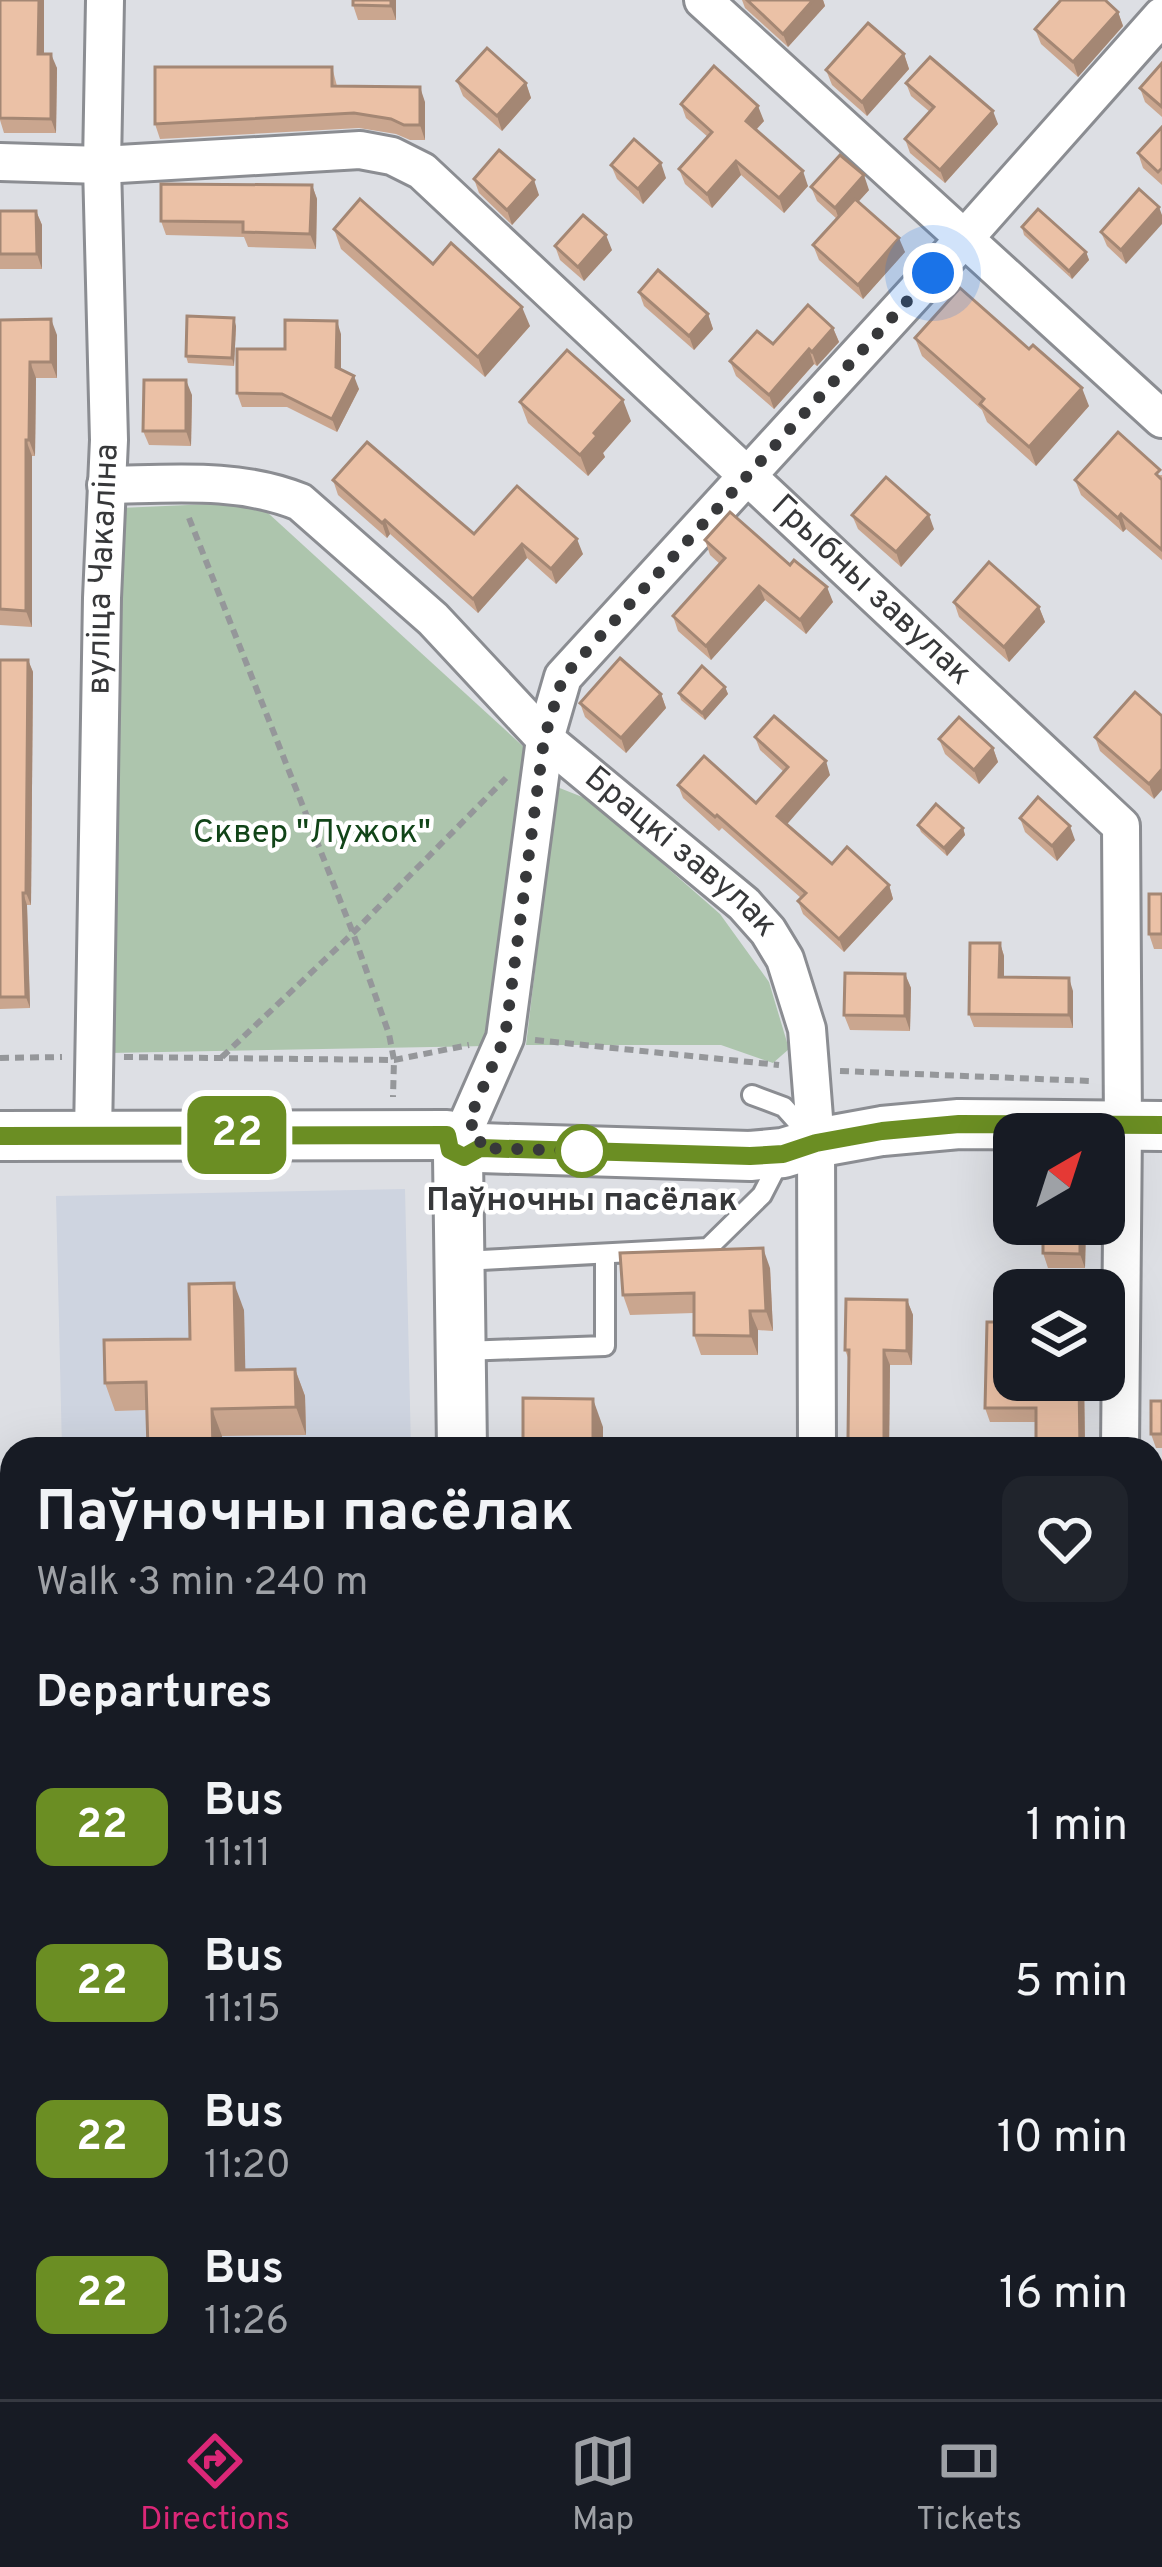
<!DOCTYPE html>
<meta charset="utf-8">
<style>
:root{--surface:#171b24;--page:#20242c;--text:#f1f3f6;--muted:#9ea1a6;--line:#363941;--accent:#db2777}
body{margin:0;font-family:Overpass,sans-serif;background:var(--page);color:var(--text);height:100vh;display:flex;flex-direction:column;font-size:45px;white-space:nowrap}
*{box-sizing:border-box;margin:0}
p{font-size:39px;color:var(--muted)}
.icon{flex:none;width:66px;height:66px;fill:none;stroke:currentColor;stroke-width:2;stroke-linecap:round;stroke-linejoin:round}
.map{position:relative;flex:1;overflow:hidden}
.panel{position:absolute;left:0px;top:1437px;width:1164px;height:963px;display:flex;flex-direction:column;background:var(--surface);border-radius:36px 36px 0 0;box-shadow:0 12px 48px #0002}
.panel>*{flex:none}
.badge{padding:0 24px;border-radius:18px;font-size:42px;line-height:78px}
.needle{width:78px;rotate:39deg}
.buttons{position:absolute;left:993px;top:1113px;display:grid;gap:24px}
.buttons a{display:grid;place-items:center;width:132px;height:132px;border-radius:24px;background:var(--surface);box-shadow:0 12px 48px #0002;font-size:60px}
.you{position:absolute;width:60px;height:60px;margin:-30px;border:9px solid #fff;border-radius:50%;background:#1a73e8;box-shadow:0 0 0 18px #1a73e833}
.map>.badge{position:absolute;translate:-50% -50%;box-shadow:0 0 0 6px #fff}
h2{padding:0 36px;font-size:45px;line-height:108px}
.round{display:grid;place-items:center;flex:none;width:126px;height:126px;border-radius:24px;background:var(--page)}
.overview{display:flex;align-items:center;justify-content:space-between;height:204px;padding:0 36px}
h1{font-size:57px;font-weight:700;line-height:90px}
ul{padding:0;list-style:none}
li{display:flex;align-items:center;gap:36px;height:156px;padding:0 36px}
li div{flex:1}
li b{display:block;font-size:45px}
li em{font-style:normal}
li .badge{min-width:132px;font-weight:700;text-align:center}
.tabs{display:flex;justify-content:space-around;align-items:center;height:168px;border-top:3px solid var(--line);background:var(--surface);font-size:33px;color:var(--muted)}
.tabs a{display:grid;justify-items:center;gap:6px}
.tabs .selected{color:var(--accent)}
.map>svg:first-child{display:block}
.built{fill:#ced4e0}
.green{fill:#adc5ad}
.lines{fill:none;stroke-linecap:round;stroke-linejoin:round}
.lane-casing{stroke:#8b8d92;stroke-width:24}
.street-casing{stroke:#8b8d92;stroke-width:42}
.secondary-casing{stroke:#8b8d92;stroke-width:54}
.path{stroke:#95979a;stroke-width:6;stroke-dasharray:9 6;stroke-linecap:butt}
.lane{stroke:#fff;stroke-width:18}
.street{stroke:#fff;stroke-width:36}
.secondary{stroke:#fff;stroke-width:48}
.wall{fill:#caa68f}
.shaded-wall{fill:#a48774}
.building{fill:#ebc1a6;stroke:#a48774;stroke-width:3}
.line-casing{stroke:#fff;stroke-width:27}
.line{stroke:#6b8e23;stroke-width:18}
.walk{stroke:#37383a;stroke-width:12;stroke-dasharray:0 21.6}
.stop-dot{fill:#fff;stroke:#6b8e23;stroke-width:6}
.labels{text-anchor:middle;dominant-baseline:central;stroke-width:9;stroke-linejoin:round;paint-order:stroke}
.street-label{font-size:33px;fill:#37383a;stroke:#fff}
.park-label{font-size:33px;fill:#114418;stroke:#fff}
.stop-label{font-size:33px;font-weight:bold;fill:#37383a;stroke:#fff}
</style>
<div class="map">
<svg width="1162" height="2399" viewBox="0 0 1162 2399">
<rect width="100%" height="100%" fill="#dddfe4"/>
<path class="built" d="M405 1189 411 1449H62L56 1196Z"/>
<g class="green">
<path d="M256 502 526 749 487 1046 108 1053 120 508Z"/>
<path d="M557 787 590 800 720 914 769 982 789 1049 773 1063 721 1045H526Z"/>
</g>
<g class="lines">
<defs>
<g id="lane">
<path d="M752 1095 784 1107 809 1135"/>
<path d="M463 1261 708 1248 762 1195 781 1158"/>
<path d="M463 1351 605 1346V1254"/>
<path d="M1152 1927H1162"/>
</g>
<g id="street">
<path d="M703 0 1162 419"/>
<path id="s1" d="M0 162 102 165 360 150 392 156 422 171 1121 826 1123 1126 1120 1449"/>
<path id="s2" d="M106 485C172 484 238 477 300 502L433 619 545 739 744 904 768 931 785 959 807 1029 816 1143 817 1449"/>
<path d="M468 1122 505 1038 545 739 563 677 964 239 1162 16"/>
<path id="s3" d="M93 1136 102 598 109 440 102 165 105 0"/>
<path d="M0 1610 12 1649"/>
<path d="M0 1748 7 1747 12 1723"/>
<path d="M0 2178 12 2167"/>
<path d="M1152 2257H1162"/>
<path d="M132 2399V2388"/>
<path d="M800 2399V2388"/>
<path d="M1112 2399V2388"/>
</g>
<g id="secondary">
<path d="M0 1136 447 1135"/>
<path d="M480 1148 750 1156 783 1153 816 1143 882 1131 959 1124 1162 1126"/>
<path d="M458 1156 462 1449"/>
<path d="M460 2399 461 2388"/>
</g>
</defs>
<use href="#lane" class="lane-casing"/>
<use href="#street" class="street-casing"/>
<use href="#secondary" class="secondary-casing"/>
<g class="path">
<path d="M189 518 353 933 389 1034 394 1060 393 1097"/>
<path d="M535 1040 779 1065"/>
<path d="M124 1057 394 1060 469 1045"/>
<path d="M222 1057 353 933 506 778"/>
<path d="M0 1058 62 1057"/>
<path d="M840 1071 1090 1081"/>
</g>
<use href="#lane" class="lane"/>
<use href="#street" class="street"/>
<use href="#secondary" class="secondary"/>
</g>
<g class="wall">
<path d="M0 0H44V54L57 68 56 133H4L0 120Z"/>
<path d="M396 0V20H358L353 5Z"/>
<path d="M742 0H823L825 6 788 47 745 8Z"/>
<path d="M1118 12 1123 26 1078 77 1041 44 1035 29Z"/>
<path d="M904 54 909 69 867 116 832 85 826 70Z"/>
<path d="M1162 63V117L1145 102 1140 88Z"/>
<path d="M332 67 337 86 425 102V140H410L396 134 359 128 160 139 155 124Z"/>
<path d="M457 81 526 83 531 98 502 131 463 96Z"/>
<path d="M906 83 998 124 945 183 910 153 905 139 930 112 911 96Z"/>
<path d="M681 104 764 121 756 130 808 186 784 213 741 175 712 208 685 184 679 169 708 137 686 118Z"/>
<path d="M1162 127V185L1143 168 1138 153Z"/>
<path d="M611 165 666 178 643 204 617 179Z"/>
<path d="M474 179 539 195 512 225 479 193Z"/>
<path d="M312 185 317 199 316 249 248 247 244 237 166 235 161 221Z"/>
<path d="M811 187 869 190 858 202 905 252 863 299 819 260 813 245 837 219 817 201Z"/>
<path d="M1139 189 1126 264 1107 246 1101 232Z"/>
<path d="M0 211H36L42 225V269H0Z"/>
<path d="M1022 227 1086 252 1089 260 1072 279 1024 235Z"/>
<path d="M334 229 433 264 530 326 485 377 341 249Z"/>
<path d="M555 246 612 250 584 281 560 260Z"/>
<path d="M639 292 708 314 713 329 694 350 644 306Z"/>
<path d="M0 320 57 335V378H36L35 456H32V627L0 625Z"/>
<path d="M236 326 234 366 188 363 186 356Z"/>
<path d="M833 328 839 342 817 366 814 364 774 409 736 376 730 361 773 344Z"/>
<path d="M341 334V369L359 389 337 432 287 407H242L237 393 285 349Z"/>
<path d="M915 338 1089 406 1036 466 987 422 982 410 922 356Z"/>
<path d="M192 395 191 446 149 445 143 431Z"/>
<path d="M520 402 631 421 603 453 605 457 588 476 528 423Z"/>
<path d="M1162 475V560L1126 529 1123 532 1081 495 1075 480Z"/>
<path d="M333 480 474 534 583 554 556 584 527 558 478 613 390 534 387 538 338 495Z"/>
<path d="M852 515 934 529 901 567 858 529Z"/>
<path d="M705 540 790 565 833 602 806 634 765 600 711 660 678 631 673 616 720 564 710 555Z"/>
<path d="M954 602 1039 607 1045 622 1009 662 959 617Z"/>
<path d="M0 660H28L33 672 31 905H27L30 1008 0 1009Z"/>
<path d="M725 687 728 694 705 720 681 700 679 693Z"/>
<path d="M1135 692 1154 799 1100 751 1095 737Z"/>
<path d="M661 694 666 708 626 753 585 717 580 703Z"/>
<path d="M755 737 830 775 786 824 832 864 889 885 893 899 844 952 803 914 798 901 801 898 722 828 719 831 683 798 678 785 756 803 784 772 760 750Z"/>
<path d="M939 739 993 748 998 762 979 784 945 754Z"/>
<path d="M1020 818 1075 840 1057 861 1025 832Z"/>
<path d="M918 825 963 828 965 835 947 856 921 832Z"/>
<path d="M1162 894V949H1154L1149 934Z"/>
<path d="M1000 943 1004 956V977L1073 991V1028L974 1027 969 1014Z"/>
<path d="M905 974 911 988 910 1031 850 1030 844 1015Z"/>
<path d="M1043 1224H1086L1085 1268H1048L1043 1253Z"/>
<path d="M770 1268 773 1331 758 1330V1355H701L694 1335V1313L630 1315 623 1295Z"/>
<path d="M907 1300 913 1315 912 1365H890L889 1449H852L848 1439 849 1360 845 1350Z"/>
<path d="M244 1310 245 1370 295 1369 305 1396 306 1435 222 1436 223 1449H148L146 1410 115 1411 105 1383Z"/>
<path d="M1014 1380H1084L1085 1449H1036V1422H990L985 1408Z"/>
<path d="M1162 1401V1448H1156L1151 1434Z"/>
<path d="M0 1537H12V1582L0 1581Z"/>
<path d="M1162 1560V1635L1153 1613Z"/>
<rect x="0" y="1777" width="12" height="85"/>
<path d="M12 1995V2127L0 2138 7 2042 0 2036V2007Z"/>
<path d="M0 2184 12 2186V2226L0 2220Z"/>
<rect x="844" y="2388" width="108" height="11"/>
<path d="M966 2388H1079L1080 2399H1008V2396L968 2395Z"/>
</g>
<g class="shaded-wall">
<path d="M39 0H44V68L38 54Z"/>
<path d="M391 0H396V20L391 6Z"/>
<path d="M813 0H823L825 6 788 47 783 34Z"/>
<path d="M1118 12 1123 26 1078 77 1073 62Z"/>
<path d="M51 54 57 68 56 133 51 119Z"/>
<path d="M904 54 909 69 867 116 862 102Z"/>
<path d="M526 83 531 98 502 131 497 116Z"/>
<path d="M420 87 425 102V140L420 125Z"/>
<path d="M758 106 764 121 751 135 746 121Z"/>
<path d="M993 111 998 124 945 183 940 170Z"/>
<path d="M736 161 741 175 712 208 707 194Z"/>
<path d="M661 163 666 178 643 204 638 189Z"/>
<path d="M803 171 808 186 784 213 779 198Z"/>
<path d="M864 175 869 190 840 222 835 208Z"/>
<path d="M534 180 539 195 512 225 507 210Z"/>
<path d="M312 185 317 199 316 249 310 234Z"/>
<path d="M1159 207 1162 215V224L1126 264 1121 250Z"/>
<path d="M36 211 42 225V269L37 254Z"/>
<path d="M606 235 612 250 584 281 578 267Z"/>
<path d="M899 238 905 252 863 299 858 285Z"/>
<path d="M1086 252 1089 260 1072 279 1069 271Z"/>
<path d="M522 307 530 326 485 377 478 357Z"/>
<path d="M708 314 713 329 694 350 689 336Z"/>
<path d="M234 318 236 326 234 366 232 358Z"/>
<path d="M51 319 57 335V378L51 362Z"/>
<path d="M337 321 341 334V380L336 367Z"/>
<path d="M833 328 839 342 817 366 812 352Z"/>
<path d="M809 349 814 364 774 409 769 395Z"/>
<path d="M30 362 36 378 35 456 29 440Z"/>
<path d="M354 376 359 389 337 432 332 419Z"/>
<path d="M186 380 192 395 191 446 186 431Z"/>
<path d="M1082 388 1089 406 1036 466 1029 447Z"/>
<path d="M623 400 631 421 603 453 605 457 588 476 580 455 594 433Z"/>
<path d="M26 440 32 456V627L26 611Z"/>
<path d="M1121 514 1126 529 1123 532 1118 518Z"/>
<path d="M929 515 934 529 901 567 896 552Z"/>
<path d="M385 520 390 534 387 538 382 523Z"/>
<path d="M577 539 583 554 556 584 551 569Z"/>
<path d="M522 544 527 558 478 613 473 599Z"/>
<path d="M759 586 765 600 711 660 706 646Z"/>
<path d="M827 587 833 602 806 634 800 620Z"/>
<path d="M1039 607 1045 622 1009 662 1004 647Z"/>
<path d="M28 660 33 672 31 905 26 893Z"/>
<path d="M725 687 728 694 705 720 702 713Z"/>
<path d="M661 694 666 708 626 753 621 738Z"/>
<path d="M993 748 998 762 979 784 974 770Z"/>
<path d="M826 761 830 775 782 830 777 816Z"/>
<path d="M1162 769V790L1154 799 1149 784Z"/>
<path d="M1070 826 1075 840 1057 861 1052 846Z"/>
<path d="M963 828 965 835 947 856 944 848Z"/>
<path d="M889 885 893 899 844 952 839 939Z"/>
<path d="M23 893 27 905 30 1008 26 997Z"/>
<path d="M1000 943 1004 956V990L999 977Z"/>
<path d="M905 974 911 988 910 1031 905 1016Z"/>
<path d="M1069 978 1073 991V1028L1069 1015Z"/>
<path d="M1080 1224H1086L1085 1268 1080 1254Z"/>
<path d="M763 1248 770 1268 773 1331 766 1311Z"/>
<path d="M234 1283 244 1310 246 1398 236 1370Z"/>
<path d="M907 1300 913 1315 912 1365 907 1351Z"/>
<path d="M750 1311 758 1330V1355L751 1336Z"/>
<path d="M884 1350 890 1365 889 1449H887L884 1440Z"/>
<path d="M295 1369 305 1396 306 1435 296 1407Z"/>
<path d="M1079 1380H1084L1085 1449H1080Z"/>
<path d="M593 1399 603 1427V1449H593Z"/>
<path d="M212 1409 222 1436 223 1449H213Z"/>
<path d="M12 2107V2127L0 2138V2119Z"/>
<rect x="187" y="2388" width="5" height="11"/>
<rect x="369" y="2388" width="7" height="11"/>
<rect x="582" y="2388" width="6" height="11"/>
<path d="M945 2388H952V2399H948Z"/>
</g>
<g class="building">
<path d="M0 0H39L38 54H51V119L0 118Z"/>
<path d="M353 0H391V6L353 5Z"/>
<path d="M747 0H813L783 34Z"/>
<path d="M1061 0H1105L1118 12 1073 62 1035 29Z"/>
<path d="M868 23 904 54 862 102 826 70Z"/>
<path d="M487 48 526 83 497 116 457 81Z"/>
<path d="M930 57 993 111 940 170 905 139 934 107 906 83Z"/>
<path d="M1162 63V107L1140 88Z"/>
<path d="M714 66 758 106 746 121 803 171 779 198 736 161 707 194 679 169 712 132 681 104Z"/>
<path d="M155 67H332V86L420 87V125H404L391 119 354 113 155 124Z"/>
<path d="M1162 127V168L1158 172 1138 153Z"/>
<path d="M634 139 661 163 638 189 611 165Z"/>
<path d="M499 150 534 180 507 210 474 179Z"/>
<path d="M840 155 864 175 835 208 811 187Z"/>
<path d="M161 184 312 185 310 234 243 232V222L161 221Z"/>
<path d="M1139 189 1159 207 1121 250 1101 232Z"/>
<path d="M360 199 433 264 451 243 522 307 478 357 334 229Z"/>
<path d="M855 199 899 238 858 285 813 245Z"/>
<path d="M1038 209 1086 252 1069 271 1022 227Z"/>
<path d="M0 211H36L37 254H0Z"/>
<path d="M583 215 606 235 578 267 555 246Z"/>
<path d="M658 270 708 314 689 336 639 292Z"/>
<path d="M960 288 1029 349 1033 345 1082 388 1029 447 980 404 984 399 915 338Z"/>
<path d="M808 305 833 328 812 352 809 349 769 395 730 361 757 331 773 344Z"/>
<path d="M187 316 234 318 232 358 186 356Z"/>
<path d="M51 319V362H30L29 440H26V611L0 609V320Z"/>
<path d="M285 320 337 321 336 367 354 376 332 419 282 394 237 393V349H285Z"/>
<path d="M567 350 623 400 594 433 597 436 580 455 520 402Z"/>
<path d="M144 380H186V431H143Z"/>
<path d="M1118 432 1160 470 1156 474 1162 480V550L1121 514 1118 518 1075 480Z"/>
<path d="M367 442 474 534 517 486 577 539 551 569 522 544 473 599 385 520 382 523 333 480Z"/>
<path d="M886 477 929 515 896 552 852 515Z"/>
<path d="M730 512 790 565 794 560 827 587 800 620 759 586 706 646 673 616 725 558 705 540Z"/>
<path d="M989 562 1039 607 1004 647 954 602Z"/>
<path d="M620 658 661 694 621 738 580 703Z"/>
<path d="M0 660H28L26 893H23L26 997H0Z"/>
<path d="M702 666 725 687 702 713 679 693Z"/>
<path d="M1135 692 1162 716V769L1149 784 1095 737Z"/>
<path d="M774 716 826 761 777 816 832 864 847 847 889 885 839 939 798 901 806 893 717 815 715 817 678 785 704 756 756 803 788 767 755 737Z"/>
<path d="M959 717 993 748 974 770 939 739Z"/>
<path d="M1038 797 1070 826 1052 846 1020 818Z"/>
<path d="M936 804 963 828 944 848 918 825Z"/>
<rect x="1149" y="894" width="13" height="40"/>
<path d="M970 943H1000L999 977 1069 978V1015L969 1014Z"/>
<path d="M845 973 905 974V1016L844 1015Z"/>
<path d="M1043 1224H1080V1254L1043 1253Z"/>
<path d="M763 1248 766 1311H750L751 1336 694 1335V1293L623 1295 620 1253Z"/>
<path d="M234 1283 236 1370 295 1369 296 1407 212 1409 213 1449H148L146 1382 105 1383 104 1340 190 1339 189 1284Z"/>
<path d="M846 1299 907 1300V1351L884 1350V1440L848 1439 849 1350H845Z"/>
<path d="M987 1322H1014V1380H1079L1080 1448 1036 1449V1408H985Z"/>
<path d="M523 1398 593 1399V1449H523Z"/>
<rect x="1151" y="1401" width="11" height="33"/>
<path d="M0 1537H12V1575L0 1574Z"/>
<path d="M1154 1560H1162V1614L1153 1613Z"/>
<rect x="0" y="1777" width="12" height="64"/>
<path d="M12 1995V2090L9 2093 12 2096V2107L0 2119V2049L11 2038 0 2026V2007Z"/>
<path d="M5 2183 12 2186V2213L0 2208V2184Z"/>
<path d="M1152 2297H1162V2399H1147V2388H1152Z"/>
<rect x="156" y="2388" width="31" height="11"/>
<rect x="319" y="2388" width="50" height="11"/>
<rect x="515" y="2388" width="67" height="11"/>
<rect x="707" y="2388" width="62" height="11"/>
<path d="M844 2388H945V2389H933V2399H844Z"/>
<path d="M1008 2388H1076L1075 2399H1008Z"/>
</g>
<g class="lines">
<defs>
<path id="line" d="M0 1136 447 1135 450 1150 464 1157 480 1148 750 1156 783 1154 816 1143 882 1131 959 1124 1162 1125"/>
</defs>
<use href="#line" class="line-casing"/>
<use href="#line" class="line"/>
<path class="walk" d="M582 1151 480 1148 481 1132 468 1122 505 1037 544 739 563 677 933 273"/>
</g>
<circle class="stop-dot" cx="582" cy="1151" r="24"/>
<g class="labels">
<g class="street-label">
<text stroke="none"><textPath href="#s3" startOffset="567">вуліца Чакаліна</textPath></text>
<text stroke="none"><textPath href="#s1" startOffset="1041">Грыбны завулак</textPath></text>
<text stroke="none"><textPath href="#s2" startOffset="714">Брацкі завулак</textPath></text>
</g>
<g class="park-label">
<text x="312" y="834">Сквер "Лужок"</text>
</g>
<g class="stop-label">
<text x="582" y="1202">Паўночны пасёлак</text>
</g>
</g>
</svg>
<div class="buttons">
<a><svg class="needle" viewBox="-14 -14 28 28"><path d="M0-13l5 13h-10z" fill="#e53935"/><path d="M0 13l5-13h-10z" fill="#9ea1a6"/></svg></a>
<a><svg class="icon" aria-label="layers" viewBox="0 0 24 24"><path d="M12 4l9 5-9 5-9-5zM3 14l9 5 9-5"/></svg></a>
</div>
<div class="you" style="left:933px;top:273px"></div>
<b class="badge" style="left:237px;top:1135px;background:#6b8e23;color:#fff">22</b>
<section class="panel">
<div class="overview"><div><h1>Паўночны пасёлак</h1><p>Walk · 3 min · 240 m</p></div><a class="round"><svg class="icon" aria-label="heart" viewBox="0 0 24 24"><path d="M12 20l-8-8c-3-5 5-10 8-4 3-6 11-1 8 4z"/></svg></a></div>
<h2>Departures</h2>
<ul>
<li><span class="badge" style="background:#6b8e23;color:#fff">22</span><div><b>Bus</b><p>11:11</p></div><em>1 min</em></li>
<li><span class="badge" style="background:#6b8e23;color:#fff">22</span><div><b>Bus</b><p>11:15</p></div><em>5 min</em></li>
<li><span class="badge" style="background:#6b8e23;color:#fff">22</span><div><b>Bus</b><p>11:20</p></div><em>10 min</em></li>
<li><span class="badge" style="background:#6b8e23;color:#fff">22</span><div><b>Bus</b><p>11:26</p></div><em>16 min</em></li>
</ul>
</section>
</div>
<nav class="tabs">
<a class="selected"><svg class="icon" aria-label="directions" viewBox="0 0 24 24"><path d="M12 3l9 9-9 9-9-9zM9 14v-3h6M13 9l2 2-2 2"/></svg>Directions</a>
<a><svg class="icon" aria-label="map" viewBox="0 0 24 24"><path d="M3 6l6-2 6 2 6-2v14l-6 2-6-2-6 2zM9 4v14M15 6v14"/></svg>Map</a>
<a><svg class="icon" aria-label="tickets" viewBox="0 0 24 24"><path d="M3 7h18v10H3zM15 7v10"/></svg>Tickets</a>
</nav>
